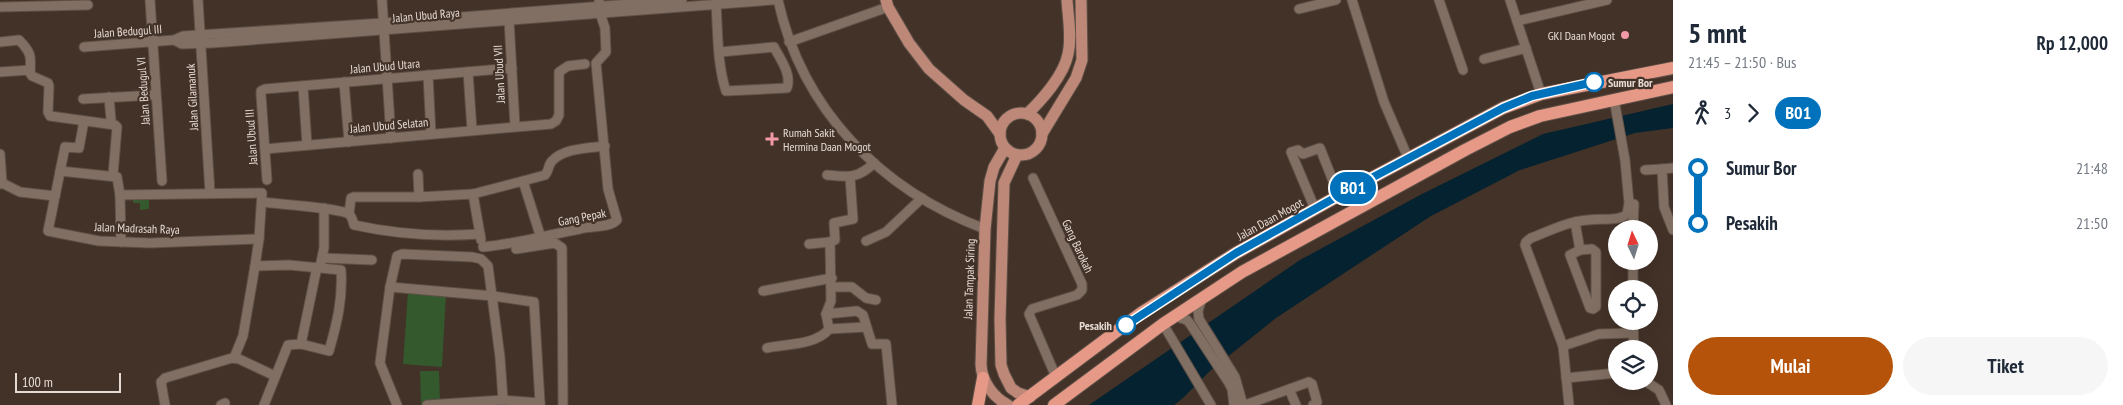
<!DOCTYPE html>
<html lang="id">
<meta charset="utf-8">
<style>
:root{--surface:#fff;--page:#f6f6f7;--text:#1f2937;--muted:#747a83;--accent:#b45309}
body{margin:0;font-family:"PT Sans Narrow",sans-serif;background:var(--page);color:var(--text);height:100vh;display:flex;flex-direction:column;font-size:19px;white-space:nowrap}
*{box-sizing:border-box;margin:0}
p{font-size:16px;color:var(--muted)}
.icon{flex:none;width:28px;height:28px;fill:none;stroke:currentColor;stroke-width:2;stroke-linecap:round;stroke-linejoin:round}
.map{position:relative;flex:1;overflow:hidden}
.details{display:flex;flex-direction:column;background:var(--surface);width:450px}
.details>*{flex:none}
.badge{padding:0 10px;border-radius:16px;font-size:18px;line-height:32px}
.needle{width:32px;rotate:356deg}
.controls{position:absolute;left:1608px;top:220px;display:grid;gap:10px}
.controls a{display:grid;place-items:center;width:50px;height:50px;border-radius:50%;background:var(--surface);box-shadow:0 5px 20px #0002;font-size:25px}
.scale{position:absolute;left:15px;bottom:12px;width:106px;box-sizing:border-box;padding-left:5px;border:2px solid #e6dbd4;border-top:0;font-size:14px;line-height:18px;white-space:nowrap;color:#e6dbd4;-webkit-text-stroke:4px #433228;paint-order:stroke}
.map>.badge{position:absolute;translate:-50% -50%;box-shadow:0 0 0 2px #fff}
.legs{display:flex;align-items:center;gap:8px;height:55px;padding:0 15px;font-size:16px}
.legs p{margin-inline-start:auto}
.summary{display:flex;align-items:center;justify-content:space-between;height:85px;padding:0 15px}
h1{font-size:28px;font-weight:600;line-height:38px}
.action{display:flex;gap:10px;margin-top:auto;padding:10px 15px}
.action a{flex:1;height:58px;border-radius:30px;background:var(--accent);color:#fff;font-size:20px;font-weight:600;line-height:58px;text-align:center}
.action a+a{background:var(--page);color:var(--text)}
ul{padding:0 15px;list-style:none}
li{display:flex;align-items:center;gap:18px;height:55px;font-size:19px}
li i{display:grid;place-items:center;width:8px;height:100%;margin:0 6px;background:currentColor}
li i::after{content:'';width:12px;height:12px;margin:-6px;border:4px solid;border-radius:50%;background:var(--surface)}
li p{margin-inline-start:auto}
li:first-child i{background:linear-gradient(#0000 50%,currentColor 0)}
li:last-child i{background:linear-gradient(currentColor 50%,#0000 0)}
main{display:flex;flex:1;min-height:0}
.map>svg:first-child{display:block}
.green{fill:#33592d}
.water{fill:#04222f}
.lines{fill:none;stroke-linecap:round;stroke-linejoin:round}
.minor-casing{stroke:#5e5047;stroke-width:11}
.major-casing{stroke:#5e5047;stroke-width:13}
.highway-casing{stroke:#5e5047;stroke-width:14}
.minor{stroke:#826f63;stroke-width:9}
.major{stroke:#be8878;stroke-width:11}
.highway{stroke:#e69986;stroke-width:12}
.line-1-casing{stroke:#fff;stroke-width:11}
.line-1{stroke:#0072bc;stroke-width:8}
.poi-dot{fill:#f39aa7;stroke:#433228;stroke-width:2}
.stop-1-dot{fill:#fff;stroke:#0072bc;stroke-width:2.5}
.labels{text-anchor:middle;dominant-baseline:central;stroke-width:4.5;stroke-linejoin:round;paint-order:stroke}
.street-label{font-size:12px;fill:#e6dbd4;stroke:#433228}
.poi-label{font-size:12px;fill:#e6dbd4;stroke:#433228;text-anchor:end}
.stop-label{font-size:12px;font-weight:bold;fill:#e6dbd4;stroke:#433228;text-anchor:start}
</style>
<main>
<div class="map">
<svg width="1673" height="405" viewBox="0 0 1673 405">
<rect width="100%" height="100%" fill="#433228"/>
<g class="green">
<path d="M133 194H149V209L140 210V203H133Z"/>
<path d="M408 291 446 294 442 367 403 364Z"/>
<path d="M420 371H439L440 405H421Z"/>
</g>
<path class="water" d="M1673 104V128L1635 133 1520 170 1431 216 1276 318 1211 370 1183 398 1174 405H1089L1300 260 1422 194 1543 134Z"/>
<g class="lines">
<defs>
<g id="minor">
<path d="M150 0 162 181"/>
<path d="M198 0 210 193"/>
<path d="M382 0 391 138"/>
<path d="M778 0C802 110 881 190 985 229"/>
<path d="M1352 0 1384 102 1408 158"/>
<path d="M1439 0 1463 70"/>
<path d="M1510 0 1541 94"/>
<path d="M716 4C718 32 717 64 726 91L787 88C792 74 780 59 774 47L720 52"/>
<path d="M0 7 88 5"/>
<path d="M1299 9 1336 0"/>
<path d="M509 20 515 126"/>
<path d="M1517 21 1607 0"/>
<path d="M174 40 182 44 212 43 773 0"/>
<path d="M0 42 19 40C32 53 31 57 30 73L32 76 48 83 49 86 48 112 50 116 115 125 117 127 113 175"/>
<path d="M789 42 888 7"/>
<path d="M84 47 174 40 183 36 383 23 682 0"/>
<path d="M1484 59 1526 48"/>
<path d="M0 72 30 70"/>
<path d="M468 72 472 130"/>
<path d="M428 75 431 134"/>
<path d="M344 82 349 142"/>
<path d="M303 86 307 145"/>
<path d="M109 97 111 120"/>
<path d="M83 99 155 95"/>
<path d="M84 121 79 148 65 147 48 231 99 241 150 243 259 239"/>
<path d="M265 149 551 124 556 121 559 115V72L568 66 585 64"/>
<path d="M0 154 2 183"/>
<path d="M1673 168 1662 169 1664 207 1673 230"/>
<path d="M1645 170 1662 169"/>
<path d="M60 171 117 177 120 195 262 193 259 239 255 266 289 265 341 270C343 299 337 323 329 351L301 344"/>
<path d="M418 174 419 197"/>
<path d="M827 175C848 177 858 179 874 163"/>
<path d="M850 177 853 219 834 223 835 240 830 242 831 301 826 314 829 329 866 327"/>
<path d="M1033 178 1082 284V290L1077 295 1032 309 1029 314 1056 377"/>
<path d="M267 180 261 95V91L265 89 512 68"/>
<path d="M523 181 545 175C549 171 548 165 552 161 564 148 589 148 605 146"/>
<path d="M0 184 2 183 20 192 55 196"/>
<path d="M473 194 523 181 541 238"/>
<path d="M120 195 121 242"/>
<path d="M262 202C277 204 340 208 349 214 352 216 353 222 354 225 395 234 438 237 480 234"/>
<path d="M1315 209 1291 152 1298 150 1303 154 1320 148 1335 186 1347 191"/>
<path d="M349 214 351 198 354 197H419L473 194 481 240"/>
<path d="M1575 222 1580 250"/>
<path d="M1633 229 1634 204"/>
<path d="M866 241 886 232 922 198"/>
<path d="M809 244 830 242"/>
<path d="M483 247C516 244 547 235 580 229 590 226 610 228 617 220L608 189 596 63 606 52 605 28 600 13 599 0"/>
<path d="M516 249 555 243 562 248 563 405"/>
<path d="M1592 249 1596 252V307L1593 309 1590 308 1570 255 1580 250Z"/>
<path d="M323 258 372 260"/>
<path d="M320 267 324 248V208"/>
<path d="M390 287 493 296 534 302 540 403"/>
<path d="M831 287H852L866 298 876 300"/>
<path d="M1633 289V261"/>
<path d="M763 291 832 278"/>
<path d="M1202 298 1198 311 1199 319 1235 377 1243 405"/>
<path d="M826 314 857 311 863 315 872 344H886L892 405"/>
<path d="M1174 316 1187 320 1191 325 1229 383 1232 389 1234 405"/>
<path d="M1633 321 1634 349"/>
<path d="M1163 324 1211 405"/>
<path d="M1563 346 1599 334 1633 333"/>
<path d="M767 348C785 344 817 345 829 329"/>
<path d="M234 358 243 336 255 266"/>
<path d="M1566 378 1616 373"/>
<path d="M1645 381 1659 390 1666 405"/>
<path d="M1289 389 1296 405"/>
<path d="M165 405 161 382 165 378 232 358 239 359 275 376"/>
<path d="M221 405 225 403"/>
<path d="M264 405 288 345 301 344 317 267"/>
<path d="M397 405 380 363 390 287 397 256 402 254 472 257 481 259 488 266 500 357 503 400 540 403V405"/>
<path d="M427 405 503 400"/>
<path d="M1245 405 1309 382 1312 384 1317 402 1313 405"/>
<path d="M1569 405 1563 346 1525 245 1526 242 1531 238C1549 231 1569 221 1588 220 1600 218 1618 222 1627 214L1629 203 1625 160 1614 99"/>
</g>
<g id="major">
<path d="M886 0 888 7 909 43 929 69 964 100 987 116 1000 134"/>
<circle cx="1021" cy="134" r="21"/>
<path d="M1027 114C1042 100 1064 75 1068 54 1072 37 1068 17 1067 0"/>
<path d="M1042 134 1076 78 1082 60 1081 0"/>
<path d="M1005 148 994 167 990 181 985 229 981 365C982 382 993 397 1008 405"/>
<path d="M1017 155 1004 183 1000 319 1001 365 1004 374 1011 388 1018 393 1030 397"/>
</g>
<g id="highway">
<path d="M978 405 983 378"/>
<path d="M1018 405 1141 313 1236 253 1347 191 1503 108 1541 94 1673 68"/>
<path d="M1054 405 1163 324 1242 272 1465 150 1510 127 1540 116 1673 87"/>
</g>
</defs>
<use href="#minor" class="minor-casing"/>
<use href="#major" class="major-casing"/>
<use href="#highway" class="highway-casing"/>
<use href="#minor" class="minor"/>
<use href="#major" class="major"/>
<use href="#highway" class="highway"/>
</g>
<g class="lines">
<defs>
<path id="line-1" d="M1126 325 1236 253 1347 191 1503 108 1532 96 1594 82"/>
</defs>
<use href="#line-1" class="line-1-casing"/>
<use href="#line-1" class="line-1"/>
</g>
<g class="poi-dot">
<circle cx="1625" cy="35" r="5"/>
<path d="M769.5 131.5h5v5h5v5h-5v5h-5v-5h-5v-5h5z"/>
</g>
<g class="stop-1-dot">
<circle cx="1594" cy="82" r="9"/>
<circle cx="1126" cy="325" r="9"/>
</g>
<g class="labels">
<g class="street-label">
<text transform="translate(426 15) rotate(-5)">Jalan Ubud Raya</text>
<text transform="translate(128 31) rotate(-4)">Jalan Bedugul III</text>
<text transform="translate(385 66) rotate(-5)">Jalan Ubud Utara</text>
<text transform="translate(499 74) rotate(-93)">Jalan Ubud VII</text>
<text transform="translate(143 91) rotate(-94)">Jalan Bedugul VI</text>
<text transform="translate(192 97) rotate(-93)">Jalan Gilamanuk</text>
<text transform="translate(389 125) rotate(-5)">Jalan Ubud Selatan</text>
<text transform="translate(251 137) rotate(-94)">Jalan Ubud III</text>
<text transform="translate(582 217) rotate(-11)">Gang Pepak</text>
<text transform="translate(1270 219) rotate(-29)">Jalan Daan Mogot</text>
<text transform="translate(137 228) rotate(2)">Jalan Madrasah Raya</text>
<text transform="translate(1078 246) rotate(65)">Gang Barokah</text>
<text transform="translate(969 279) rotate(-88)">Jalan Tampak Siring</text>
</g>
<g class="poi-label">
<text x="1615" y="35">GKI Daan Mogot</text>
<text x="783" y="132" text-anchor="start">Rumah Sakit<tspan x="783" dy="14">Hermina Daan Mogot</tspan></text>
</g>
<g class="stop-label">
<text x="1608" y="82">Sumur Bor</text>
<text x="1112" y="325" text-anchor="end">Pesakih</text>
</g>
</g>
</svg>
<div class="controls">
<a><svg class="needle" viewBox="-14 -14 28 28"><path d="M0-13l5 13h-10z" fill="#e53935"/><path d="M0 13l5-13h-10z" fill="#747a83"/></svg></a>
<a><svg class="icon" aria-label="locate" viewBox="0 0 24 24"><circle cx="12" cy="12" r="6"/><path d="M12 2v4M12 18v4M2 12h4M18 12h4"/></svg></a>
<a><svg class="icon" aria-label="layers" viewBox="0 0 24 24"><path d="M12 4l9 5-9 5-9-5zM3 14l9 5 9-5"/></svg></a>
</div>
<div class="scale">100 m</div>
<b class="badge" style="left:1353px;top:188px;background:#0072bc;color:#fff">B01</b>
</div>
<section class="details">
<div class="summary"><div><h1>5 mnt</h1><p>21:45 – 21:50 · Bus</p></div><b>Rp 12,000</b></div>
<div class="legs"><svg class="icon" aria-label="walk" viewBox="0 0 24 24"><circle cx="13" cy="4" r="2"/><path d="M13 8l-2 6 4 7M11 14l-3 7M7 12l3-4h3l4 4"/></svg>3<svg class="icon" aria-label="forward" viewBox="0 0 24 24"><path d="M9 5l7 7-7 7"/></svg><b class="badge" style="background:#0072bc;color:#fff">B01</b></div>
<ul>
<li><i style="color:#0072bc"></i><b>Sumur Bor</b><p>21:48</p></li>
<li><i style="color:#0072bc"></i><b>Pesakih</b><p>21:50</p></li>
</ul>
<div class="action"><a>Mulai</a><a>Tiket</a></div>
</section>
</main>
